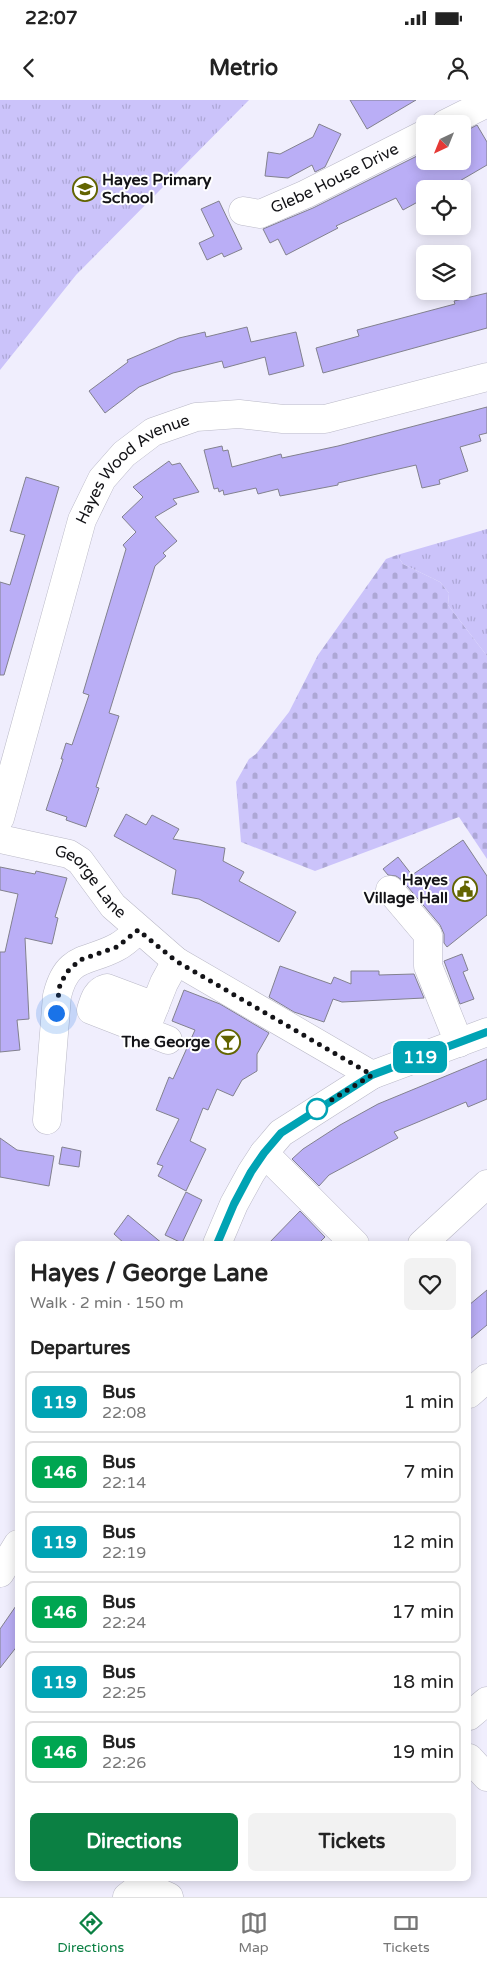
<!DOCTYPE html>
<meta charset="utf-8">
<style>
:root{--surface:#fff;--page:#f2f2f2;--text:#222;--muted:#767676;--line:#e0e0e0;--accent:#0b8043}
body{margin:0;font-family:"Varela Round",sans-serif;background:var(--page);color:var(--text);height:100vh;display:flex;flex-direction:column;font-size:19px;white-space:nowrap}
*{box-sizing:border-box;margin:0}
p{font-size:16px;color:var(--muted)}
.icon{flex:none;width:28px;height:28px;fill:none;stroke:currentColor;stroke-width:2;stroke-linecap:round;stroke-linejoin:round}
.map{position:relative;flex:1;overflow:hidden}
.side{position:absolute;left:15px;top:1141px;width:456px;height:640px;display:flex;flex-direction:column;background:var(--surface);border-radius:8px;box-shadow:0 2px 12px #0003}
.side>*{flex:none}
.badge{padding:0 10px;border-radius:8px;font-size:18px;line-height:32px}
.needle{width:32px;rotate:223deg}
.controls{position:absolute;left:416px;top:15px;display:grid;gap:10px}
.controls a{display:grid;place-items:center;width:55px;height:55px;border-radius:8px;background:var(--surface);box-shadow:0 2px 12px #0003;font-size:25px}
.you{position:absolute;width:25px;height:25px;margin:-12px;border:4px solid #fff;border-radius:50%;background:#1a73e8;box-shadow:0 0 0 8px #1a73e833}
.map>.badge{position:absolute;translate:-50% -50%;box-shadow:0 0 0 2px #fff}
h2{padding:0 15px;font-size:19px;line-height:45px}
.round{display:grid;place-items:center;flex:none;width:52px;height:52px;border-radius:8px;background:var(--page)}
.overview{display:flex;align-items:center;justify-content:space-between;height:85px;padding:0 15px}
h1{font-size:24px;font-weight:800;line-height:38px}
.button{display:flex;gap:10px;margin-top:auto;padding:10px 15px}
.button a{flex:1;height:58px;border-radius:8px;background:var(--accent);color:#fff;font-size:20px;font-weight:800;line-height:58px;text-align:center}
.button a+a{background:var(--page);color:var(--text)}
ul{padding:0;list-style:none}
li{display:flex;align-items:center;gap:15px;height:62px;margin:0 10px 8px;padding:0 5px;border:2px solid var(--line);border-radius:8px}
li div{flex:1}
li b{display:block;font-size:19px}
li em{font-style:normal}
li .badge{min-width:55px;font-weight:700;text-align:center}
.status{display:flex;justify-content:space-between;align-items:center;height:35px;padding:0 25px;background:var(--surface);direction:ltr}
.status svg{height:14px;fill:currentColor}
header{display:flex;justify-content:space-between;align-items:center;height:65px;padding:0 15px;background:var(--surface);font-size:22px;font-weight:800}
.dock{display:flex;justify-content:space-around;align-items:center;height:70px;border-top:1px solid var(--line);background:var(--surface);font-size:14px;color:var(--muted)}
.dock a{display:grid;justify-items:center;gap:2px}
.dock .on{color:var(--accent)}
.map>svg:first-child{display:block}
.cemetery{fill:url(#cemetery-stones)}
.park{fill:url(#park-tufts)}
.building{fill:#baaef6;stroke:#82818e}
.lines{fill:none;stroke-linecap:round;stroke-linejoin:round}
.minor-casing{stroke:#bab9c7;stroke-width:29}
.major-casing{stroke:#bab9c7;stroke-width:29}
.minor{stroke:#fff;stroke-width:28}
.major{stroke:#fff;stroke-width:28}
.line-casing{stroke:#fff;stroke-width:11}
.line{stroke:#00a3b4;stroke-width:8}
.walk{stroke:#131317;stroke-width:5;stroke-dasharray:0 9}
.stop-dot{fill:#fff;stroke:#00a3b4;stroke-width:2.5}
.labels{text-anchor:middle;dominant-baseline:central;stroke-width:4;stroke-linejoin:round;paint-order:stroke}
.street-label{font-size:16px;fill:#131317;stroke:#fff}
.poi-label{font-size:16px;font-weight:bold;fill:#131317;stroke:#fff;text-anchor:end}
</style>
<div class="status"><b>22:07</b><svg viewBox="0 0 49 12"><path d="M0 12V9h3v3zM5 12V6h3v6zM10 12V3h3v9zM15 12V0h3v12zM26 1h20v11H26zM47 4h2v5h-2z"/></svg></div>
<header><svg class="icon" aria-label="back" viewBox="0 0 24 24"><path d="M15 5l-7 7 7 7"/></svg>Metrio<svg class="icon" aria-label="person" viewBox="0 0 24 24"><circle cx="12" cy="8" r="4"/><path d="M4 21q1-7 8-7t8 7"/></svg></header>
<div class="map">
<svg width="487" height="1797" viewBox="0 0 487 1797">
<defs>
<pattern id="cemetery-stones" width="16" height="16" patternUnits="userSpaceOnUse" patternTransform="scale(1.25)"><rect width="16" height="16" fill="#cbc3fa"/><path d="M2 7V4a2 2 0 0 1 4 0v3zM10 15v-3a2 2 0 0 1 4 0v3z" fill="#ada7d6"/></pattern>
<pattern id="park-tufts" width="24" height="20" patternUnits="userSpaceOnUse" patternTransform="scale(1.25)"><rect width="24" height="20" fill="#cbc3fa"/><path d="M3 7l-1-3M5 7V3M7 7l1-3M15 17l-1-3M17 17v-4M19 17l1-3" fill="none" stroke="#ada7d6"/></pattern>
</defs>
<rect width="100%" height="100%" fill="#f0eefd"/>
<path class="cemetery" d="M397 455 403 464 440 482 449 493 448 505 487 556V759L459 717 315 771 241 742 236 682 249 659 256 654 289 612 318 555 386 459Z"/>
<g class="park">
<path d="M0 0H249L76 175 0 270Z"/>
<path d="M487 429V556L448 505 449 493 440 482 403 464 397 455Z"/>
</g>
<g class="building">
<path d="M350 0H416L367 29Z"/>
<path d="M319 24 341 34 325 67 315 72 312 65 288 78 265 76 268 52 280 54 313 37Z"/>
<path d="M477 25 487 42V65L446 89H425V98L403 110 396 98 336 126 338 128 286 155 278 139 270 143 263 129 313 108 425 52V61H462V33Z"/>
<path d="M219 101 242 149 224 157 222 153 207 160 199 143 214 136 201 109Z"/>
<path d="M487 193V228L323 273 316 248 359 236 357 230 455 204 454 201Z"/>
<path d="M247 227 251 242 296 232 304 266 269 275 265 257 224 268 222 261 173 273 139 287 105 313 89 291 128 262 127 260 179 238 205 232 206 237Z"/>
<path d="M487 307V333L479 335 481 341 460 347 468 371 439 380 440 384 422 388 416 365 338 383V385L280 396 278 389 258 394 256 388 224 395 223 390 219 392 218 388 214 389 204 350 222 346 223 351 228 350 232 367 281 354 282 358 338 346Z"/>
<path d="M169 361 172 365 180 363 199 392 173 399 177 404 155 417 177 441 163 453 166 456 155 466 131 542 109 613 119 616 96 687 99 688 86 727 66 720 67 717 46 710 63 659H61L66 643 72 645 89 595 83 593 126 449 123 445 136 432 122 417 143 397 133 387Z"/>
<path d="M26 377 59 387 4 575H0V482L10 485 25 435 10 431Z"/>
<path d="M126 714 146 725 152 715 179 729 173 739 225 748 223 761 244 772 239 781 296 812 279 842 199 799 172 794 176 770 114 736Z"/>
<path d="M463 740 487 776V815L447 847 444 843V834L440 825 402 780 396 776 388 775 383 769 398 757 412 775Z"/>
<path d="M0 767 35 774 36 771 67 778 55 817 58 818 52 844 25 838 29 919 17 920 20 950 0 952V852H5L18 794 0 790Z"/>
<path d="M462 854 468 870 463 872 474 899 460 904 444 861Z"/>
<path d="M280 866 331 884 334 877 351 884V871H379V875L414 874 424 898 342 902 333 899 324 922 294 912 269 897Z"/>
<path d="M184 890 220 904 269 933 257 954V971L242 980 233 996 217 989 208 1010 203 1008 190 1041 206 1049 186 1091 158 1076 163 1066 157 1064 179 1019 156 1010 169 977 173 979 195 930 172 921Z"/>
<path d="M487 959V999L468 1007 466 1002 394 1032 398 1038 329 1075 319 1086 292 1059 303 1049 340 1025 378 1004Z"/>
<path d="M0 1038 17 1050 54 1056 49 1086 0 1077Z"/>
<path d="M62 1047 81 1051 79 1067 59 1064Z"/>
<path d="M186 1092 202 1100 182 1143 165 1135Z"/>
<path d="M300 1111 325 1137 318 1144H268Z"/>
<path d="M128 1115 163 1144H125L114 1134Z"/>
<path d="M487 1190V1225L469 1240V1205Z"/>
<path d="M18 1503V1545L0 1568V1529Z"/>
</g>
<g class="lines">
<defs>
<g id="minor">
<path d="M445 24 487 3"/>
<path id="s1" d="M243 111 260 114 306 94 425 34"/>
<path id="s2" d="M0 718 82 420 102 379 124 354 153 332 196 317 239 314 283 319H325L487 277"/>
<path id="s3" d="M0 739 69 754 80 761 113 806 176 861 372 975"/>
<path d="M390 790 428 835V866L459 943"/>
<path d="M145 931 91 910C94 900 96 891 107 888L155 906"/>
<path d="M168 940 145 931 164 883 176 861"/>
<path d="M47 1020 57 896C67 854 88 863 117 847 125 843 132 836 138 830"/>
<path d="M264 1053 355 1144"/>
<path d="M422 1144 487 1084"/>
<path d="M469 1294 487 1278"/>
<path d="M469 1616 487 1601"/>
<path d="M469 1658 487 1677"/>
<path d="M127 1797 137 1789 156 1791 169 1797"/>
</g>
<g id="major">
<path d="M217 1144 234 1104 251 1073 264 1053 281 1033 372 975 487 932"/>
<path d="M0 1473 18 1444"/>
</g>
</defs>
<use href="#minor" class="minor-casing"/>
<use href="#major" class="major-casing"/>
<use href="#minor" class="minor"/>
<use href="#major" class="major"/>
</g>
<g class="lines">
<defs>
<path id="line" d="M217 1144 234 1104 251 1072 264 1053 281 1033 372 975 487 932"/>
</defs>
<use href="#line" class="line-casing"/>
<use href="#line" class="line"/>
<path class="walk" d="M56 913 60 884 68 871 80 860 117 847 138 830 176 861 372 975 317 1009"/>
</g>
<defs>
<symbol id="school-ring" viewBox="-11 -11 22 22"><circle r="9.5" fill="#fff" stroke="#626400" stroke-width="1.5"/><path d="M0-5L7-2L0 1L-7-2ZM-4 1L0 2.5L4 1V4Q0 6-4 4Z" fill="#626400"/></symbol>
<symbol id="civic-ring" viewBox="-11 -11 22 22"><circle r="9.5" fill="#fff" stroke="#626400" stroke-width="1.5"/><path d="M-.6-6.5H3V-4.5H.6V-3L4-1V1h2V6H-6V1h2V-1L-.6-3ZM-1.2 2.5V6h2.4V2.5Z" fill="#626400"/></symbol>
<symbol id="bar-ring" viewBox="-11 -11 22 22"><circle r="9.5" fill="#fff" stroke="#626400" stroke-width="1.5"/><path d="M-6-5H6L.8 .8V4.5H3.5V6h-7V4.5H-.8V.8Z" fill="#626400"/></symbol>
</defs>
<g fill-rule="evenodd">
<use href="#school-ring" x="71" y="75" width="28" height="28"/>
<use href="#civic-ring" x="451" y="775" width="28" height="28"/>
<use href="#bar-ring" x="214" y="928" width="28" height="28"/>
</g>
<circle class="stop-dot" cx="317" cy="1009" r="10"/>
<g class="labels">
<g class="street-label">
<text stroke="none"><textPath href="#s1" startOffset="100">Glebe House Drive</textPath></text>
<text stroke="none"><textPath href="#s2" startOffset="384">Hayes Wood Avenue</textPath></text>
<text stroke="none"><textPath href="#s3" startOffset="105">George Lane</textPath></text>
</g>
<g class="poi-label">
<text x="102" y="80" text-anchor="start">Hayes Primary<tspan x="102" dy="18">School</tspan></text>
<text x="448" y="780">Hayes<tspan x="448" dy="18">Village Hall</tspan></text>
<text x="210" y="942">The George</text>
</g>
</g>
</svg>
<div class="controls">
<a><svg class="needle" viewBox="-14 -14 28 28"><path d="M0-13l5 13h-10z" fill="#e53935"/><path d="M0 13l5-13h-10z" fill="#767676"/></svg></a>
<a><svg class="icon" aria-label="locate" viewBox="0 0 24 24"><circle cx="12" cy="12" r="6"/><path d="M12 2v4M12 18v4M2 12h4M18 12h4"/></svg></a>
<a><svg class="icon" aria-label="layers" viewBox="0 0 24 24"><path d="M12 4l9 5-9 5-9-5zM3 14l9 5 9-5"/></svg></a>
</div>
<div class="you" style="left:56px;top:913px"></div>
<b class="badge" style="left:420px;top:957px;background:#00a3b4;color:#fff">119</b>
<section class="side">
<div class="overview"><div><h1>Hayes / George Lane</h1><p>Walk · 2 min · 150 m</p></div><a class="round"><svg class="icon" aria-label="heart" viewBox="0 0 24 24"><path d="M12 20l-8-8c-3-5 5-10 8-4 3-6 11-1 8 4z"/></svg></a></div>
<h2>Departures</h2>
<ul>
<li><span class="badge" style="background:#00a3b4;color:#fff">119</span><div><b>Bus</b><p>22:08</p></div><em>1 min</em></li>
<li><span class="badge" style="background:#00a651;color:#fff">146</span><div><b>Bus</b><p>22:14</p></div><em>7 min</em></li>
<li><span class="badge" style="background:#00a3b4;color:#fff">119</span><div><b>Bus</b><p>22:19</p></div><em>12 min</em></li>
<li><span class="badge" style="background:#00a651;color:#fff">146</span><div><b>Bus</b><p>22:24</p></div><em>17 min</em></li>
<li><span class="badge" style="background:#00a3b4;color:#fff">119</span><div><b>Bus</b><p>22:25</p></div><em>18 min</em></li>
<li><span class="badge" style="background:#00a651;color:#fff">146</span><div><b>Bus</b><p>22:26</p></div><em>19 min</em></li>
</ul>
<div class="button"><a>Directions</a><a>Tickets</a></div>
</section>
</div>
<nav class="dock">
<a class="on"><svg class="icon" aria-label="directions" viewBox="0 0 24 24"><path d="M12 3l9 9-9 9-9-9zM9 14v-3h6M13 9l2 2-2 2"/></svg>Directions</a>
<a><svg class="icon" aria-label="map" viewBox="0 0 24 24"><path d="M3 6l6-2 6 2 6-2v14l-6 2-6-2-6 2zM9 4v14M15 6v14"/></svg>Map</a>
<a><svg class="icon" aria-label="tickets" viewBox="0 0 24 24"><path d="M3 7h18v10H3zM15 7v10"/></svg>Tickets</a>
</nav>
